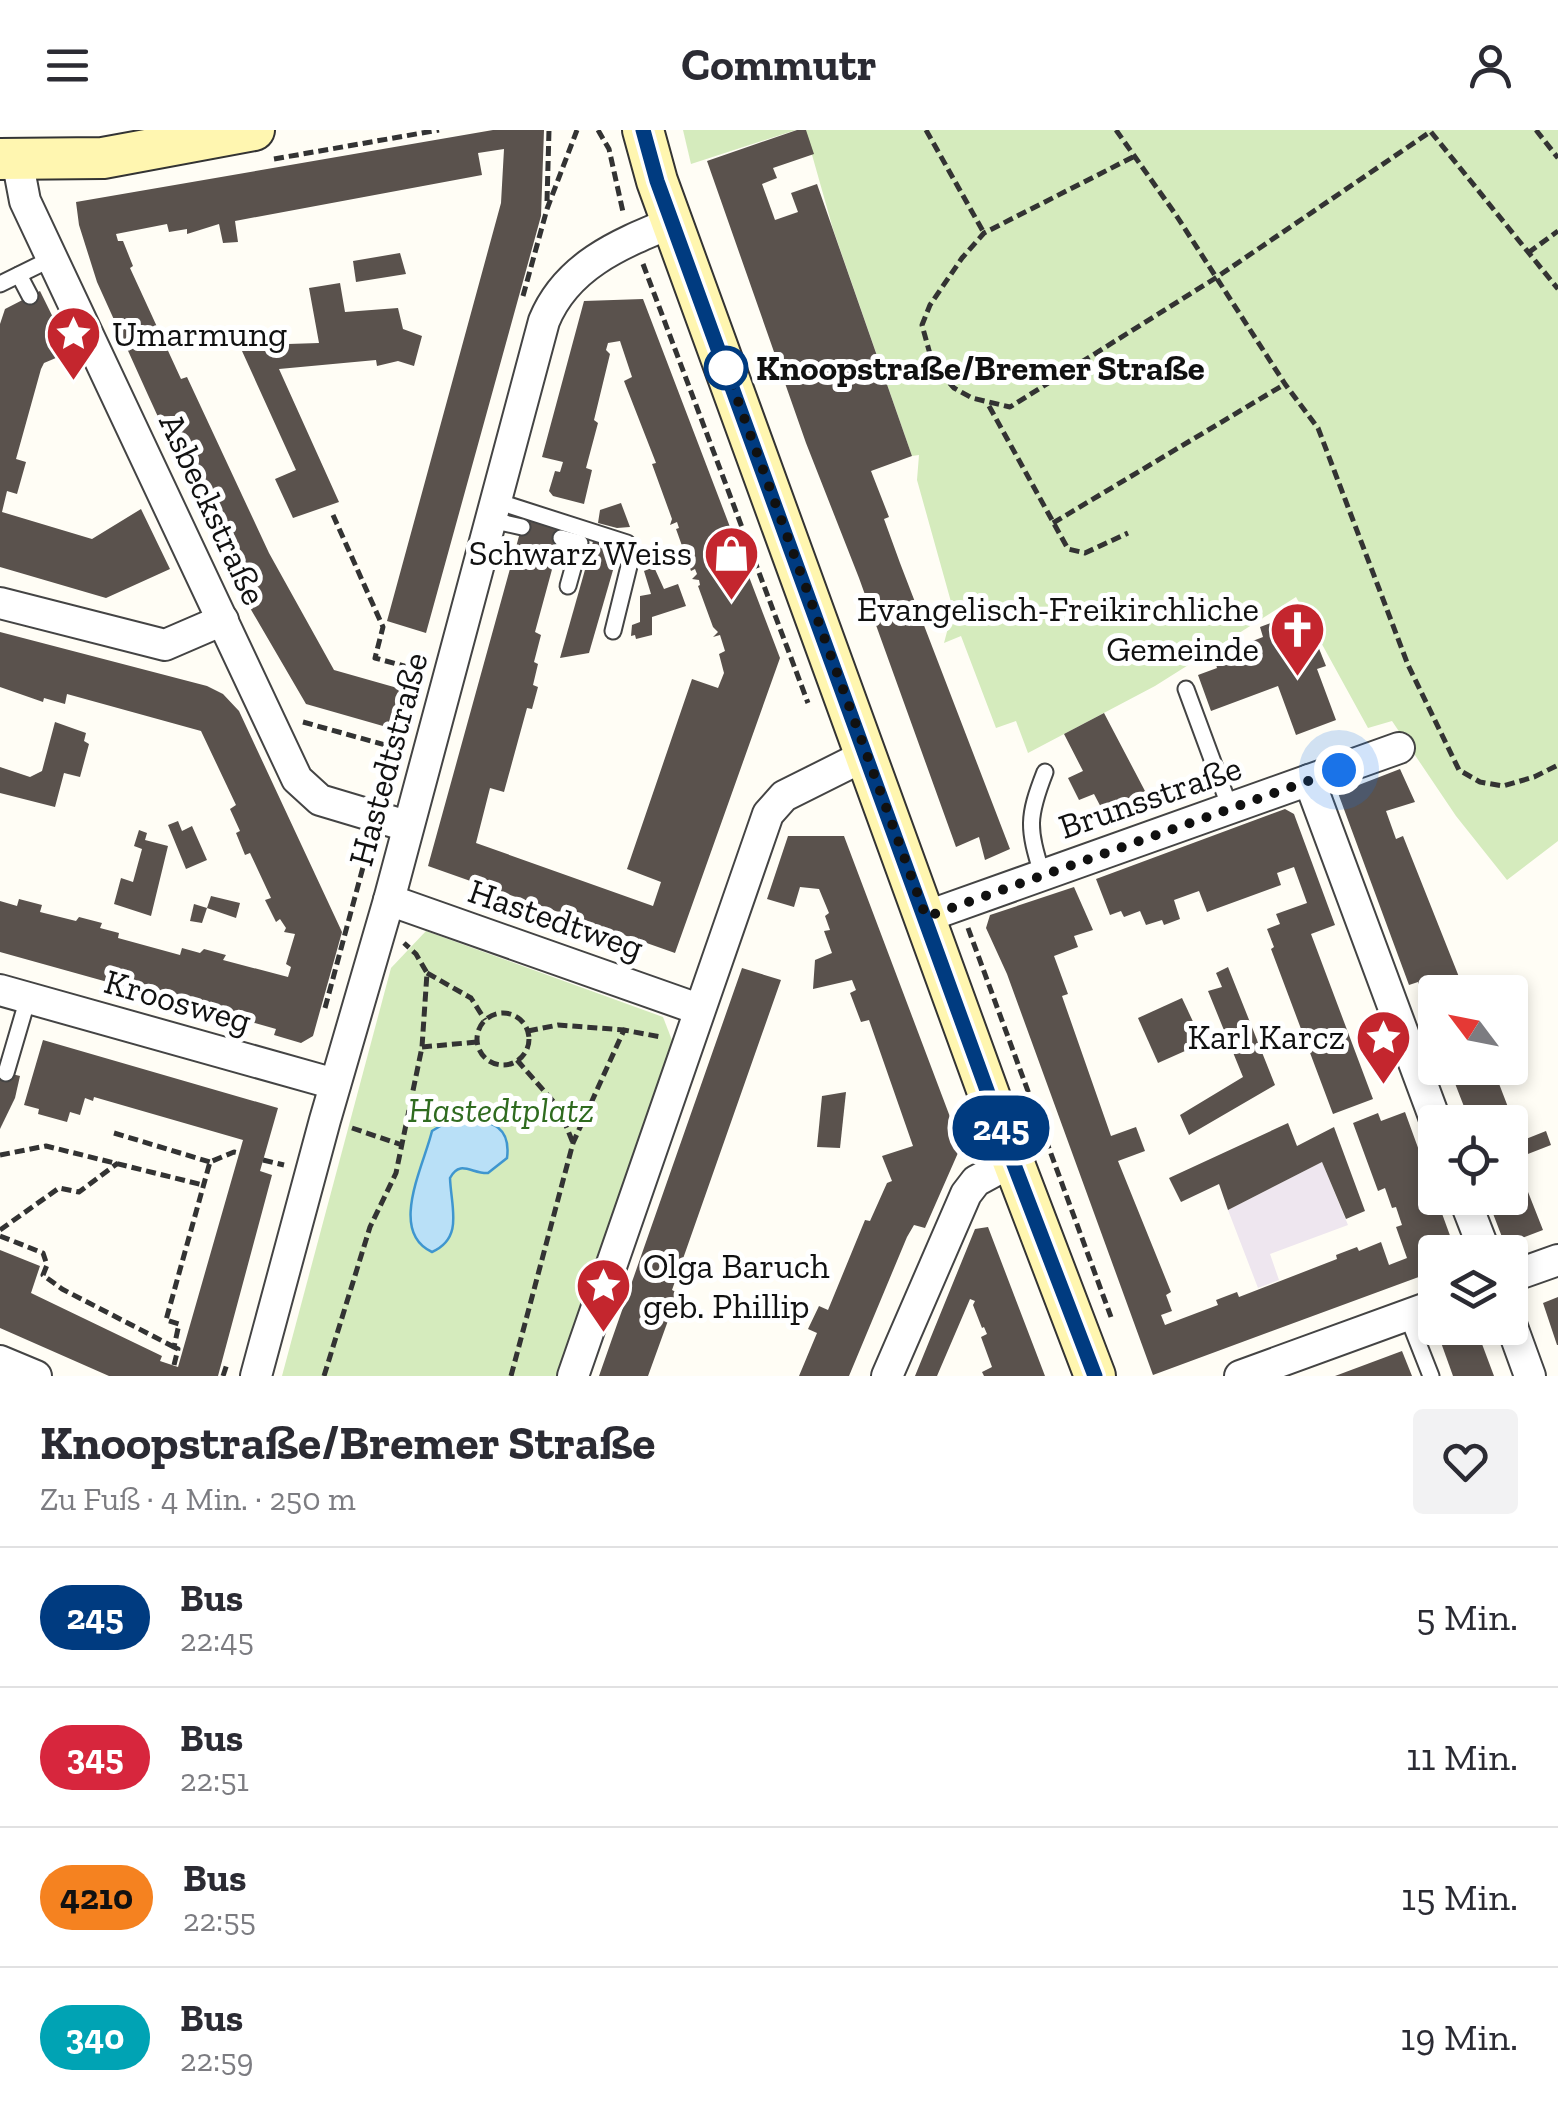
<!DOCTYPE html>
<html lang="de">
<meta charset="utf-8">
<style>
:root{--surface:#fff;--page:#f2f2f3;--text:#2b2b33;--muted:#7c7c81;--line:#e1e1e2}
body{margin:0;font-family:"Zilla Slab",serif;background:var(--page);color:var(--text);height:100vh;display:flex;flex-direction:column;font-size:38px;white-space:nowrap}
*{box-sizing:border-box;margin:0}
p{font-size:32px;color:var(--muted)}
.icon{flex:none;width:55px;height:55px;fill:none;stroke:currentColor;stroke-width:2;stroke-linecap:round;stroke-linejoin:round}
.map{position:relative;height:1246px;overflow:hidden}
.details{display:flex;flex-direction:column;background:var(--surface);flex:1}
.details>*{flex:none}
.badge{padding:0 20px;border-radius:32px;font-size:35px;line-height:65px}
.needle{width:65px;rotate:302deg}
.tools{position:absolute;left:1418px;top:845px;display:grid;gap:20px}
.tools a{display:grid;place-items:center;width:110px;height:110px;border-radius:10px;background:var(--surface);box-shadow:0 5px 15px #0003;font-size:50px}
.you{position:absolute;width:50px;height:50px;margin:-25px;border:8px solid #fff;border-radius:50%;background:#1a73e8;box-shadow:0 0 0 15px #1a73e833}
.map>.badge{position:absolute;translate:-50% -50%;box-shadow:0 0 0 5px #fff}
.round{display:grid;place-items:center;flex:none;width:105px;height:105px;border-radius:10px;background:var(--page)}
.headline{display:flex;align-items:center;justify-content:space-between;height:170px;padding:0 40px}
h1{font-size:48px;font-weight:800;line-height:75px}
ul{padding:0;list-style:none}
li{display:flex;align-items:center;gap:30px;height:140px;padding:0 40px;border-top:2px solid var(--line)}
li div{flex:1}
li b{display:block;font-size:38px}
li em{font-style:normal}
li .badge{min-width:110px;font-weight:700;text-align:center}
header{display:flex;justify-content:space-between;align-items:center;height:130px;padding:0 40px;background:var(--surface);font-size:45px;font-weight:800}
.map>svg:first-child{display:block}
.industrial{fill:#eee6ef}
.green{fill:#d5ebbd}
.water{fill:#b9e0f7;stroke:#3f96cf;stroke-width:2.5}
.building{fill:#5a524d}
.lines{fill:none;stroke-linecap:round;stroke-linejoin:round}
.lane-casing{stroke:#444;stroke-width:19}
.street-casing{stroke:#444;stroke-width:34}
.secondary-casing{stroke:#333;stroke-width:44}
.path{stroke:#333;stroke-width:5;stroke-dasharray:10 5;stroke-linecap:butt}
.lane{stroke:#fff;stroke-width:15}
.street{stroke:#fff;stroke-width:30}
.secondary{stroke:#fff6b0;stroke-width:40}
.line-casing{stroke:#fff;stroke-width:22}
.line{stroke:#003b80;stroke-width:15}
.walk{stroke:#111;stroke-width:10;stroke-dasharray:0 18}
.stop-dot{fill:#fff;stroke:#003b80;stroke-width:5}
.labels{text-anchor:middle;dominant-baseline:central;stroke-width:10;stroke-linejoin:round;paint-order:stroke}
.poi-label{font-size:35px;fill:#111;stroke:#fff;text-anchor:end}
.stop-label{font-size:35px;font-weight:bold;fill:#111;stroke:#fff;text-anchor:start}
.street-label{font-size:35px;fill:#111;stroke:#fff}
.park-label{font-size:35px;font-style:italic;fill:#2f6b1f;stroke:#fff}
</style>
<header><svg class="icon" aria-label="menu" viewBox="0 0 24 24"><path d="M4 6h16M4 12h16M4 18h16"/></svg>Commutr<svg class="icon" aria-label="person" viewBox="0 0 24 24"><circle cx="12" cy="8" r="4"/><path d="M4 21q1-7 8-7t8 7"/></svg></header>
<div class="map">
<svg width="1558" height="1246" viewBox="0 0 1558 1246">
<rect width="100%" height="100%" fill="#fffdf5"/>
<path class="industrial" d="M1322 1032 1348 1095 1270 1124 1279 1150 1258 1158 1228 1080Z"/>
<g class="green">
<path d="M683 0H796L691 34Z"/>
<path d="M805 0H1558V711L1507 750 1456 686 1392 591 1368 598 1296 467 1155 556 1028 623 1016 591 996 598 961 506 944 513 953 479 917 350 919 325 912 326 833 99Z"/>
<path d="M426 801 663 887 675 918 560 1246H282L391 838Z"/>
</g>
<path class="water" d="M466 990C493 990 511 998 507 1028L488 1043C472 1044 460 1029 450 1048 451 1077 464 1108 432 1122 388 1102 424 1035 432 1001L442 995Z"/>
<g class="building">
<path d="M493 0H544L541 86 426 503 387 491 501 73 504 19 478 23 482 45 235 91 238 112 223 113 219 94 187 104V99L169 102 167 94 116 104 118 111H123L133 136 130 138 181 249 187 247 269 423 334 540 408 561 397 600 306 574 229 442 148 265 97 152 79 95 76 72Z"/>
<path d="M797 0H806L814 24 773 38 777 48 762 54 775 90 798 82 791 63 817 54 912 326 871 341 889 387 884 389 900 433 1010 719 985 730 979 707 956 717 859 448 806 313 707 31Z"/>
<path d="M400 123 406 144 356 152 353 131Z"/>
<path d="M340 153 345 182 398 178 403 199 422 206 414 236 398 231 377 236 376 230 279 239 339 372 293 388 275 349 296 340 242 221 257 215 319 213 309 158Z"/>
<path d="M40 161 70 222 44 233 41 239 16 329 26 332 17 364 7 361 2 382 92 409 141 379 170 439 106 468 0 437V194L5 179Z"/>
<path d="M643 169 780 528 675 823 428 736 524 388 563 399 535 502 541 505 534 532 538 534 533 555 538 557 532 579 527 578 504 662 490 658 476 713 653 776 661 752 627 739 692 549 718 558 724 543 719 524 725 521 720 505 713 507 718 502 713 497 698 456 700 455 699 450 692 449 697 444 695 439 691 441 676 399 679 398 677 392 670 395 672 389 652 334 656 333 624 251 632 247 620 211 608 213 606 220 610 224 594 290 598 293 586 338 592 340 584 374 553 366 549 361 555 341 560 342 563 332 542 327 584 171Z"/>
<path d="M621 373 630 397 617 398 598 393 600 380Z"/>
<path d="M594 408 620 416 589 523 560 528Z"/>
<path d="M654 437 664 459 678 454 686 476 652 487V505L636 509 635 505 631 506 632 495 640 492V466L651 464 644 441Z"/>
<path d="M1294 484 1307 515 1316 511 1326 536 1317 539 1336 590 1296 605 1278 556 1211 581 1198 545 1217 538 1215 531 1239 522 1237 517 1263 507 1260 497Z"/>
<path d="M0 502 207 556 223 564 239 581 342 802 313 906 301 913 274 905 276 899 0 822V771L17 776 19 769 42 775 40 782 76 791 79 787 102 793 100 798 119 803 118 808 180 825 182 818 200 823 204 819 226 825 223 830 288 847 291 837 286 834 295 804 284 802 286 798 280 789 276 792 265 770 271 768 250 723 245 725 236 703 240 701 230 679 236 675 201 601 67 564 65 574 44 568 43 572 0 557Z"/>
<path d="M1104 583 1145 661 1105 685 1094 664 1079 670 1068 648 1083 641 1064 604Z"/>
<path d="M55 592 86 603 84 611 89 614 80 647 64 643 55 677 0 663V637L30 647 42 641Z"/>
<path d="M1400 639 1415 672 1386 681 1396 709 1403 706 1465 862H1435V898L1418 852 1409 855 1338 663Z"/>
<path d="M1285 679 1294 684 1335 795 1311 804 1373 969 1333 984 1271 819 1274 817 1267 799 1280 794 1276 784 1307 773 1294 737 1277 743 1281 755 1207 782 1199 761 1174 770 1180 789 1164 795 1162 790 1146 795 1140 781 1124 787 1121 781 1110 785 1096 749Z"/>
<path d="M178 691 182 701 192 696 207 730 186 739 168 695Z"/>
<path d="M139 700 147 703 145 710 168 716 151 786 114 774 121 748 133 752 142 719 134 716Z"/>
<path d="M788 706H844L961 1016 925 1098 914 1095 907 1107 849 1246H799L817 1203 808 1199 819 1176 828 1180 865 1090 870 1091 887 1053 892 1051 882 1026 913 1016 869 890 861 892 850 863 856 860 852 850 813 859 815 830 832 823 824 801 830 800 825 786 829 783 819 759 800 757 794 777 767 769Z"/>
<path d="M1074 757 1093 800 1074 806 1078 817 1054 826 1068 864 1062 866 1111 1006 1136 997 1145 1021 1118 1031 1171 1162 1166 1165 1172 1181 1161 1185 1165 1195 1218 1175 1216 1170 1237 1162 1239 1167 1337 1129 1336 1125 1357 1117 1359 1121 1381 1112 1389 1135 1407 1128 1396 1097 1402 1095 1396 1077 1392 1078 1385 1058 1378 1061 1353 993 1378 983 1381 991 1405 982 1456 1122H1435V1141L1153 1245 1007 844 986 798 990 785Z"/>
<path d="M211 766 240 773 236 788 207 778Z"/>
<path d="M194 774 207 778 202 793 190 791Z"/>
<path d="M1228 837 1275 955 1189 1005 1180 985 1243 947 1208 861 1222 857 1216 843Z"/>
<path d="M742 838 781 850 672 1160 678 1163 648 1246H599Z"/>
<path d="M1182 868 1203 913 1158 933 1138 888Z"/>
<path d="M43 910 278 978 260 1041 272 1045 218 1246H109L0 1198V1120L40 1136 31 1163 162 1226 160 1231 178 1237 243 1010 94 967 93 971 85 968 80 985 70 982 67 992 38 984 39 979 24 975Z"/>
<path d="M1449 938H1493L1521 1011 1546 1001 1551 1015 1515 1029 1543 1100 1512 1112 1502 1107 1487 1068H1510V992H1470Z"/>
<path d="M0 941 20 946 15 968 0 999Z"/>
<path d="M846 962 840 1018 817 1017 822 966Z"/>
<path d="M1288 993 1297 1016 1334 997 1365 1081 1346 1089 1322 1032 1228 1080 1219 1054 1181 1072 1169 1048Z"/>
<path d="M988 1097 1045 1246H984L982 1242 992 1237 981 1207 987 1204 984 1197 982 1198 973 1175 975 1171 970 1169 937 1246H915L975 1099Z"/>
<path d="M1558 1167V1215H1557L1543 1173Z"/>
<path d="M1466 1198H1476L1494 1246H1453L1439 1207Z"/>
<path d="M1402 1221 1412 1246H1335Z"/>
</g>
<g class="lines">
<defs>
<g id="lane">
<path d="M19 145 30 166"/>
<path d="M0 154 53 128"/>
<path d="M496 371 627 413 631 428 613 501"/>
<path d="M491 390 522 397"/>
<path d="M561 408 580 413 568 456"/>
<path d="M1186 559 1230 678"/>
<path d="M1042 744C1028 698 1027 688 1045 642"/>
<path d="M6 943 28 868"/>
<path d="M1407 1185 1431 1246"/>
</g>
<g id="street">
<path d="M17 29 25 71 297 649 320 670 407 696"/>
<path d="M0 473 165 515 223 490"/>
<path d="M1309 650 1436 992"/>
<path d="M389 770 698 879"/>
<path d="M925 787 1399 618"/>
<path d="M0 860 335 954"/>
<path d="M1464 1068 1485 1122"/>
<path d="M1510 1147 1558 1130"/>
<path d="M1510 1191 1530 1246"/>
<path d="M0 1231 36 1246"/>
<path d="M256 1246 325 990 389 770 544 191C567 135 620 114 673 92"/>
<path d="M573 1246 768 684 784 666 868 624"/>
<path d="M887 1246 966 1064 976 1051 1013 1031"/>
<path d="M1240 1246 1435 1175"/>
</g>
<g id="secondary">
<path d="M643 0 657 51 1013 1031 1095 1246"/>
<path d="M0 29 103 28 254 0"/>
</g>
</defs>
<use href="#lane" class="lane-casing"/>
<use href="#street" class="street-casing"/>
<use href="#secondary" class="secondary-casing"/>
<g class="path">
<path d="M598 0 609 19 623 82"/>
<path d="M926 0 984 103"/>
<path d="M1116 0 1176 85 1285 254 1318 298 1408 535 1459 640 1480 652 1503 656 1534 647 1558 635"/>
<path d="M1536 0 1558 28"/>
<path d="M1431 2 1558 159"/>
<path d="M1133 27 984 103 962 128 930 175 922 195 933 235 954 258 972 268 1010 277 1214 149 1430 2"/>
<path d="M274 29 439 0"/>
<path d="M547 71 549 0"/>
<path d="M1528 123 1558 101"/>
<path d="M643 134 808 573"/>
<path d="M523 166 547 79 577 0"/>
<path d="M989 276 1068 419 1085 423 1128 403"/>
<path d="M333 385 383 497 375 528 419 540"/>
<path d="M1053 393 1285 254"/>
<path d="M303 592 396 618"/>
<path d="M383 662 408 576"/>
<path d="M968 798 1111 1187"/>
<path d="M427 843 471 868 485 890"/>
<path d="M325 878 369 715"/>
<circle cx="503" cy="909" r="26"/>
<path d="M528 901 558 895 624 900"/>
<path d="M422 917 477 912"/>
<path d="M517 930 559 978 573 1013"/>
<path d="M352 998 402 1015"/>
<path d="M114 1003 210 1032"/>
<path d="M0 1025 46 1016 203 1055"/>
<path d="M263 1030 284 1035"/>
<path d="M0 1100 59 1058 79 1062 118 1033"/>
<path d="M0 1106 43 1123 47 1135 43 1145 62 1159 174 1217"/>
<path d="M174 1235 178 1219 174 1217 179 1194 166 1190 210 1032 234 1022 239 1023"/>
<path d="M223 1246 227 1234"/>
<path d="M324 1246 370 1097 396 1043 422 917 427 843 416 824 404 813"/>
<path d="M511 1246 573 1013 624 900 661 907"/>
</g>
<use href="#lane" class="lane"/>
<use href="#street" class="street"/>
<use href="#secondary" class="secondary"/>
</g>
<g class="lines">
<defs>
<path id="line" d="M643 0 657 51 1013 1032 1095 1246"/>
</defs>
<use href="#line" class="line-casing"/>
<use href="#line" class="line"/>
<path class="walk" d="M726 238 926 787 1339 640"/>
</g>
<defs>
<symbol id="sight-pin" viewBox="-11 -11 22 30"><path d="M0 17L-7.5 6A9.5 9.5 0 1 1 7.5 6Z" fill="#c4262e" stroke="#fff"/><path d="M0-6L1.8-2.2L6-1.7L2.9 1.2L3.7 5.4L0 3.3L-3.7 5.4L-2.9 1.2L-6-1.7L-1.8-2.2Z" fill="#fff"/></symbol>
<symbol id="shop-pin" viewBox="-11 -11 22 30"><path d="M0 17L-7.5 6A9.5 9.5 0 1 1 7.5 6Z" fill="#c4262e" stroke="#fff"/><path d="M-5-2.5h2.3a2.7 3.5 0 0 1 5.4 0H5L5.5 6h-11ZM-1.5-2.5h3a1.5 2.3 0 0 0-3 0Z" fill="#fff"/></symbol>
<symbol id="church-pin" viewBox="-11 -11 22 30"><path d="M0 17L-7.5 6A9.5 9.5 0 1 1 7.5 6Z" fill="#c4262e" stroke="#fff"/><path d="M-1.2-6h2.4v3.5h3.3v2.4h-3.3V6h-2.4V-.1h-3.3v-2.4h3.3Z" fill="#fff"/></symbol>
</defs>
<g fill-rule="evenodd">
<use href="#sight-pin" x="42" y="172" width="63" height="86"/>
<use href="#shop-pin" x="700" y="392" width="63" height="86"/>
<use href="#church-pin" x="1266" y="468" width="63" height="86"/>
<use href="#sight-pin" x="1352" y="876" width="63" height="86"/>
<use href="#sight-pin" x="572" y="1124" width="63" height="86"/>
</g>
<circle class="stop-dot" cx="726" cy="238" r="20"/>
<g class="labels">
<g class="poi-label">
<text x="112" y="204" text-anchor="start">Umarmung</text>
<text x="692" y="423">Schwarz Weiss</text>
<text x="1259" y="479">Evangelisch-Freikirchliche<tspan x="1259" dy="40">Gemeinde</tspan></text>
<text x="1345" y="907">Karl Karcz</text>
<text x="643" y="1136" text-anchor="start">Olga Baruch<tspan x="643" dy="40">geb. Phillip</tspan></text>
</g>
<g class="stop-label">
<text x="756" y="238">Knoopstraße/Bremer Straße</text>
</g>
<g class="street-label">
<text transform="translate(213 379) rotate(65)">Asbeckstraße</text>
<text transform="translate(388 629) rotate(-75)">Hastedtstraße</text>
<text transform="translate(1150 667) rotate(-19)">Brunsstraße</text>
<text transform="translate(556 789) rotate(19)">Hastedtweg</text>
<text transform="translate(178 871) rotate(16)">Kroosweg</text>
</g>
<g class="park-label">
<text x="501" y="980">Hastedtplatz</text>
</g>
</g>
</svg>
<div class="tools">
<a><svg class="needle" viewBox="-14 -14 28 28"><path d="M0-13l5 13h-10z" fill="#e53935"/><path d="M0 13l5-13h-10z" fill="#7c7c81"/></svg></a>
<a><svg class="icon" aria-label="locate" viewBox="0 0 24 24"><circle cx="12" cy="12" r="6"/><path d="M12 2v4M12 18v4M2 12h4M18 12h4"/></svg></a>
<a><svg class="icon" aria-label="layers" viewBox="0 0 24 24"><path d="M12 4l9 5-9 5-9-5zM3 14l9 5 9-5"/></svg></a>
</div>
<div class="you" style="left:1339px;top:640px"></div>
<b class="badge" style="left:1001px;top:998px;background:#003b80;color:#fff">245</b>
</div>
<section class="details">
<div class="headline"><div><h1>Knoopstraße/Bremer Straße</h1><p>Zu Fuß · 4 Min. · 250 m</p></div><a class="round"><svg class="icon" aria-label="heart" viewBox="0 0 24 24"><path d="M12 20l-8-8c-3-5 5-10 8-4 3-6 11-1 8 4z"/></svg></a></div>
<ul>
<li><span class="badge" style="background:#003b80;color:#fff">245</span><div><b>Bus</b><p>22:45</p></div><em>5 Min.</em></li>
<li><span class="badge" style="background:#d7263d;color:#fff">345</span><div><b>Bus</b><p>22:51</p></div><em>11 Min.</em></li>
<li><span class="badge" style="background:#f58220;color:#111">4210</span><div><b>Bus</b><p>22:55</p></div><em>15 Min.</em></li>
<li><span class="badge" style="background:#00a3b4;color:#fff">340</span><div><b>Bus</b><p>22:59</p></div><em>19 Min.</em></li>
</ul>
</section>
